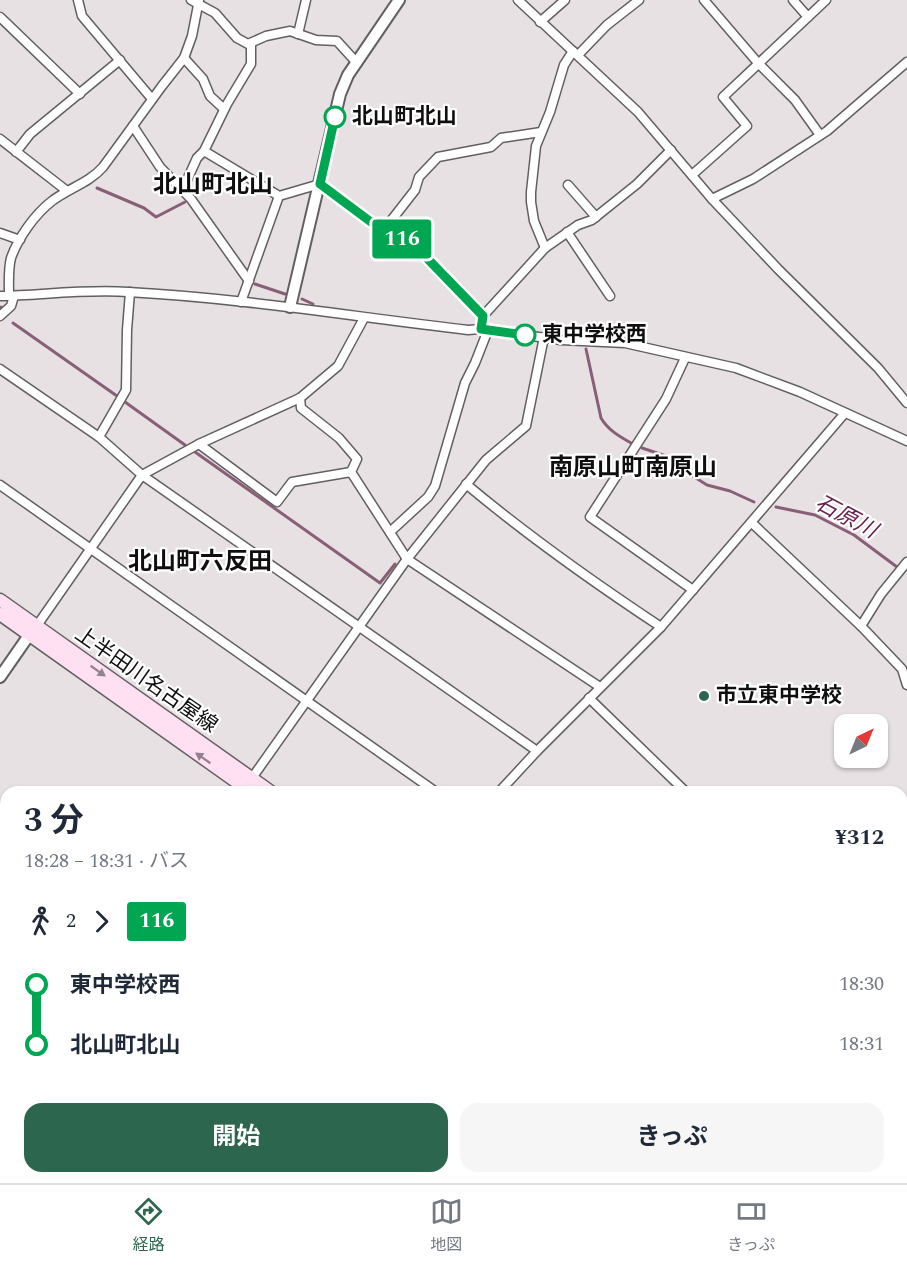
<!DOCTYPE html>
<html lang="ja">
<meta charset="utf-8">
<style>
:root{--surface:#fff;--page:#f6f6f7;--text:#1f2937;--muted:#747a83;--line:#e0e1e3;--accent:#2d664e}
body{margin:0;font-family:Spectral,"Noto Sans JP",serif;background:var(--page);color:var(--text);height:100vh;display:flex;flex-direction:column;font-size:22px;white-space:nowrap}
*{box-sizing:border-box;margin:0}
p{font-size:20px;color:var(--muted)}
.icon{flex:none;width:33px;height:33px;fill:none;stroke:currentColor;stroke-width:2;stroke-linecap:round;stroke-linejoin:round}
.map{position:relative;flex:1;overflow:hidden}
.side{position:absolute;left:0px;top:786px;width:908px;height:398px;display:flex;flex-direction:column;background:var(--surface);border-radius:18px 18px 0 0;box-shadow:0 2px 4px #0004}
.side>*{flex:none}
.badge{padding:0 12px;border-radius:4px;font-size:21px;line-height:39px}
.needle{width:39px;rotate:43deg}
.fabs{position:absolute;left:834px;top:714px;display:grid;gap:12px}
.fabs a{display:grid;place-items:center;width:54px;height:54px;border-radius:12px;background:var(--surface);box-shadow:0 2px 4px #0004;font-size:30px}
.map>.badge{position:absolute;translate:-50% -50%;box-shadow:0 0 0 3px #fff}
.legs{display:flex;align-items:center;gap:9px;height:66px;padding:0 24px;font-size:20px}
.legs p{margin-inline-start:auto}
.headline{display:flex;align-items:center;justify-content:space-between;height:102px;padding:0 24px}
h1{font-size:33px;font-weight:700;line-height:45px}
.button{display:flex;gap:12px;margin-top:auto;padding:12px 24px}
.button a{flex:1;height:69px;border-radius:18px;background:var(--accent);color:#fff;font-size:24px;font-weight:700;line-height:69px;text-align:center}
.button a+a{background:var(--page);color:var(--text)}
ul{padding:0 24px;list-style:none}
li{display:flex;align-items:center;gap:21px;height:60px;font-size:22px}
li i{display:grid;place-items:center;width:9px;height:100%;margin:0 8px;background:currentColor}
li i::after{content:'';width:15px;height:15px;margin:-8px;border:4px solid;border-radius:50%;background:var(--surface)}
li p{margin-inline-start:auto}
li:first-child i{background:linear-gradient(#0000 50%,currentColor 0)}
li:last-child i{background:linear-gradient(currentColor 50%,#0000 0)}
.menu{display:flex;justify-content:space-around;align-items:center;height:84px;border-top:2px solid var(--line);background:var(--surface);font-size:16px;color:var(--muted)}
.menu a{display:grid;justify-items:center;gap:3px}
.menu .selected{color:var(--accent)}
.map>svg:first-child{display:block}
.park{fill:url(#park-crowns)}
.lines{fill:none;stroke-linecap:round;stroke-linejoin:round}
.stream{stroke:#895e77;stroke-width:3}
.minor-casing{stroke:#635f61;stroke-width:11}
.tertiary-casing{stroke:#635f61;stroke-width:14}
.secondary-casing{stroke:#635f61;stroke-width:15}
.minor{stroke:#fff;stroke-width:8}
.tertiary{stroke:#fff;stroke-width:10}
.secondary{stroke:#fee0f2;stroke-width:12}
.oneway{fill:#93828c}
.line-1-casing{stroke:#fff;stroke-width:14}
.line-1{stroke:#00a651;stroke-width:9}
.stop-1-dot{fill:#fff;stroke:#00a651;stroke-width:3}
.poi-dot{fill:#2d664e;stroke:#fff;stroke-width:2}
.labels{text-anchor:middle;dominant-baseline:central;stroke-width:4.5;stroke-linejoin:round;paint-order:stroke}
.stop-label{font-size:21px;font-weight:bold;fill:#100f0f;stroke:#fff;text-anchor:start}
.street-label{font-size:21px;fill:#100f0f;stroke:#fff}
.poi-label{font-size:21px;font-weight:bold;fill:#100f0f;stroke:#fff;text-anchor:start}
.water-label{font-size:22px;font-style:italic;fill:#661e4e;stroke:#fff}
.quarter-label{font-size:24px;font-weight:bold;fill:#100f0f;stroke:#fff}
</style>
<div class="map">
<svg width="907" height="1183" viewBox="0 0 907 1183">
<defs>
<pattern id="park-crowns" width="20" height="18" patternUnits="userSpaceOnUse" patternTransform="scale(1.5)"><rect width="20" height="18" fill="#f3b7da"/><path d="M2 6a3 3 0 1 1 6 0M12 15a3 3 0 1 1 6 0" fill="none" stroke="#cf9cba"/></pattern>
</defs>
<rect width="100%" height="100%" fill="#e7e1e4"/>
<path class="park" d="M902 926H907V1014L902 1011Z"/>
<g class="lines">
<g class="stream">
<path d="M97 188 144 208 156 217 185 202"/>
<path d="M255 284 285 294"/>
<path d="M302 299 313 304"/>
<path d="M0 308 1 307"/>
<path d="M13 323 117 396"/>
<path d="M586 349 601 418C608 430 619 436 631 443"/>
<path d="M125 402 185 445"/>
<path d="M642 448 669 457 688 473 707 485 730 491 754 502"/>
<path d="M195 452 380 583 395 564"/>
<path d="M776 507 815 515 854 535 897 567"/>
<path d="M613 1183 618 1178"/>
</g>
<defs>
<g id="minor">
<path d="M78 0 82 16 152 99"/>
<path d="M191 0 215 13 237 38 248 44 266 36 290 31 316 40 337 41 357 63"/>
<path d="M518 0 638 112 712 199 778 269 878 368 907 403"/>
<path d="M704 0 758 63 795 100 820 135"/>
<path d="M793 0 808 17"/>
<path d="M0 17 80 94"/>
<path d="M540 22 565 0"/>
<path d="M298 34 306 0"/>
<path d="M578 55 607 25 639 0"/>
<path d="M184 58 203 79 210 96 224 109"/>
<path d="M133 126 160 167 191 199 249 281"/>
<path d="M0 139 67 191"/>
<path d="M204 151 279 196 320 184 383 231"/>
<path d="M16 152 30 134 120 60"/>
<path d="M692 175 747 126 723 97 826 0"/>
<path d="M568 185 596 217"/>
<path d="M183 189 197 158 204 151 227 104 251 64V43"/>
<path d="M712 199 753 179 827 131 907 62"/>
<path d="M567 232 610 296"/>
<path d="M0 233 20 240"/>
<path d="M545 248 534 221 531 202V192L536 146 550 112 564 65 573 51"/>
<path d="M0 296C43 295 85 289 128 292 242 298 355 317 468 330L481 329 561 340 625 343 736 368 800 392 907 441"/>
<path d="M9 296C9 284 8 269 11 258 18 238 35 214 52 201 69 188 89 183 103 167L162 86 184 58 192 36 199 0"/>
<path d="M241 302 279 196"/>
<path d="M0 316 11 306 14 296"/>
<path d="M483 316C450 286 425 247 383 231L415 190 419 177 438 157 491 147 501 138 541 132"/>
<path d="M481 329 483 316 545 248 578 225 592 220 637 184 671 150"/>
<path d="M685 358 666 399 590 517 693 590"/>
<path d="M0 369 99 437 142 475 537 751"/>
<path d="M300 398 301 408 339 438 357 459 351 472 407 559 600 687"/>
<path d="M99 437 126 390 127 330 130 292"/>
<path d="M199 444 277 502 292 482 351 472"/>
<path d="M466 484C528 536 593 582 661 627"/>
<path d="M0 485 436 792"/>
<path d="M752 523 861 626 902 669 907 685"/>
<path d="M390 532 428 497 435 486 465 383 475 363 488 330"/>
<path d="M861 626 881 594 907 562"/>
<path d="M36 627 142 475 199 444 300 398 338 366 364 318"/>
<path d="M589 698 686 792"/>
<path d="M252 778 407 559 486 460 526 426 544 337"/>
<path d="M499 792 537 751 661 627 845 413"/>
<path d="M902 1021 907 1024"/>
<path d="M0 1042 6 1046"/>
<path d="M902 1103 907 1106"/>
<path d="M172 1178 179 1183"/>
<path d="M776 1183 778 1178"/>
</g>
<g id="tertiary">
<path d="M290 307 340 94 348 75 399 0"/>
<path d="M0 677 34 628"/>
<path d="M902 919 907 918"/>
<path d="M599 1183 604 1178"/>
</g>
<g id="secondary">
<path d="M0 600 271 792"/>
<path d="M0 614 251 792"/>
<path d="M855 1178 866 1183"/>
<path d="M880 1178 890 1183"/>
</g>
</defs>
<use href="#minor" class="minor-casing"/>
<use href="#tertiary" class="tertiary-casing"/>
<use href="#secondary" class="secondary-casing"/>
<use href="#minor" class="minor"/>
<use href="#tertiary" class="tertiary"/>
<use href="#secondary" class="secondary"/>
</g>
<defs><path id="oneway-solid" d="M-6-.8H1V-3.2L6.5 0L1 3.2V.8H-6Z" transform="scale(1.5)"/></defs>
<g class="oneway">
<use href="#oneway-solid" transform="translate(98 671) rotate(35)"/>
<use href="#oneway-solid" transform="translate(203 758) rotate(-145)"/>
</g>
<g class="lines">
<defs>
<path id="line-1" d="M335 117 320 184 383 231 401 238 424 255 483 316 481 329 525 335"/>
</defs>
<use href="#line-1" class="line-1-casing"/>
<use href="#line-1" class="line-1"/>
</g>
<g class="stop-1-dot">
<circle cx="335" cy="117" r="10"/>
<circle cx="525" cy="335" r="10"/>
</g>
<circle class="poi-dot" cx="704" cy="696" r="6"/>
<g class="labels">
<g class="stop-label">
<text x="352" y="117">北山町北山</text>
<text x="542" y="335">東中学校西</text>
</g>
<g class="street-label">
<text transform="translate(146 680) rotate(35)">上半田川名古屋線</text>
</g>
<g class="poi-label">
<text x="716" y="696">市立東中学校</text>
</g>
<g class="water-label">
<text transform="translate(846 517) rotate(28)">石原川</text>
</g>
<g class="quarter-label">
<text x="213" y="185">北山町北山</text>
<text x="633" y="468">南原山町南原山</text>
<text x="200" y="562">北山町六反田</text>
</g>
</g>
</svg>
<div class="fabs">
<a><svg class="needle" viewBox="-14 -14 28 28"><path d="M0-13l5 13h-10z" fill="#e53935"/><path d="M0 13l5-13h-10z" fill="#747a83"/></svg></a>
</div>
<b class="badge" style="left:402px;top:239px;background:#00a651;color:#fff">116</b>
<section class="side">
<div class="headline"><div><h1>3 分</h1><p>18:28 – 18:31 · バス</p></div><b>¥312</b></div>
<div class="legs"><svg class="icon" aria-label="walk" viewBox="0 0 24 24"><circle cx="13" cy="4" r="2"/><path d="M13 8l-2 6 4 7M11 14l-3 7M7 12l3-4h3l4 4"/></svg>2<svg class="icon" aria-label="forward" viewBox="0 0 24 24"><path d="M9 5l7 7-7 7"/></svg><b class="badge" style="background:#00a651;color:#fff">116</b></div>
<ul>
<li><i style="color:#00a651"></i><b>東中学校西</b><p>18:30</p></li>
<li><i style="color:#00a651"></i><b>北山町北山</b><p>18:31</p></li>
</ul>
<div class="button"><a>開始</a><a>きっぷ</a></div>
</section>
</div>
<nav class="menu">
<a class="selected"><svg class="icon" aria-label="directions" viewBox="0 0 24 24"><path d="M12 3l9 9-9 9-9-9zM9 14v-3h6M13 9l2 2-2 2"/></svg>経路</a>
<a><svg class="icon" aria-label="map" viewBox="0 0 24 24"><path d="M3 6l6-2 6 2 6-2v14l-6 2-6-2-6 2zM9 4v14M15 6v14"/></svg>地図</a>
<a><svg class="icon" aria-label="tickets" viewBox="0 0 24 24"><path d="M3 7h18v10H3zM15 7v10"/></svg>きっぷ</a>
</nav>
